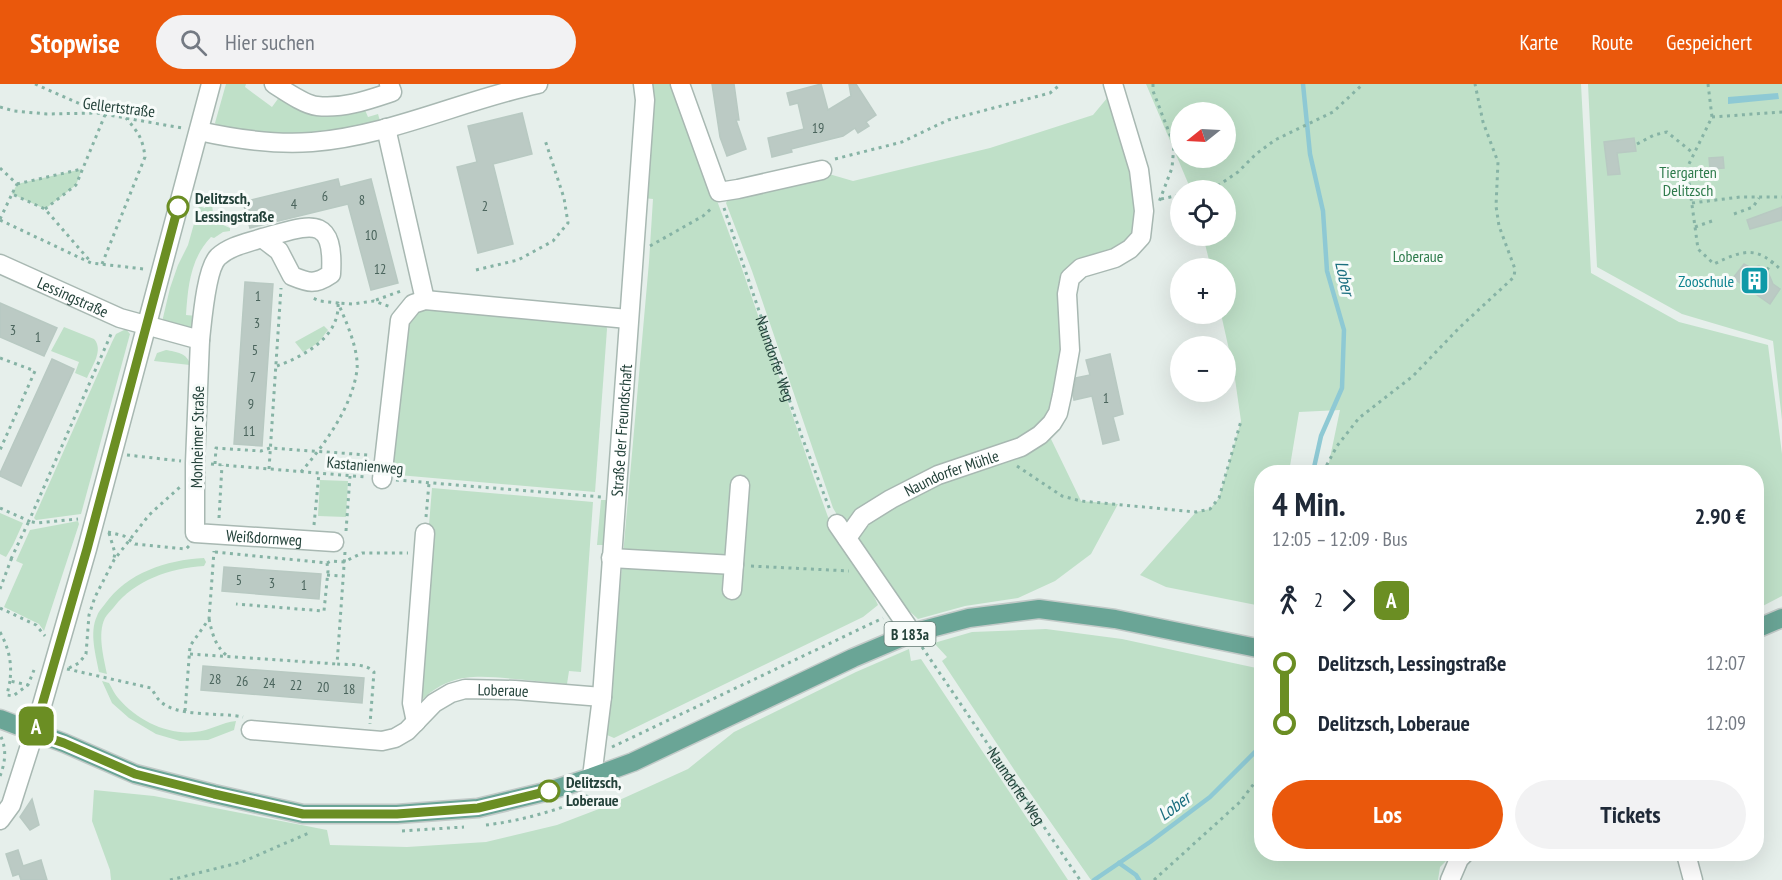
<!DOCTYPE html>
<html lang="de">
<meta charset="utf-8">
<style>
:root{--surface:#fff;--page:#f2f2f3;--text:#1f2937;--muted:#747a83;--accent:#ea580c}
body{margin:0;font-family:"PT Sans Narrow",sans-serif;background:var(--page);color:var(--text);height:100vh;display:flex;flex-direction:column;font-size:22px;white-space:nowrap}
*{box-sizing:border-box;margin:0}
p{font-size:20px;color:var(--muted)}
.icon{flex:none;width:33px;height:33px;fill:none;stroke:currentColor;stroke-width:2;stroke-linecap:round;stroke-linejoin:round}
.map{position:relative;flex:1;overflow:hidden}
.side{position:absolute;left:1254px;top:381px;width:510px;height:396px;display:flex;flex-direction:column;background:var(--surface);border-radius:24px;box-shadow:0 6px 24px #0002}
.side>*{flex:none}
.badge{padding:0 12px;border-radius:9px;font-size:21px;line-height:39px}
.needle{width:39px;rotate:252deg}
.controls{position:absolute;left:1170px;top:18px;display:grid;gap:12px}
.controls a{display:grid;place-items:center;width:66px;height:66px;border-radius:50%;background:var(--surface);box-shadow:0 6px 24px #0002;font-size:30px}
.map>.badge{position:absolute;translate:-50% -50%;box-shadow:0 0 0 3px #fff}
.legs{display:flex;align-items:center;gap:9px;height:66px;padding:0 18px;font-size:20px}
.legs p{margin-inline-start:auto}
.headline{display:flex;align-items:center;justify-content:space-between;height:102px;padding:0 18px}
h1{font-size:33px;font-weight:700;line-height:45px}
.primary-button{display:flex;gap:12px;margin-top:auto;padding:12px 18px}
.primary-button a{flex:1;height:69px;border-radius:36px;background:var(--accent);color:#fff;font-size:24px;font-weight:700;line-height:69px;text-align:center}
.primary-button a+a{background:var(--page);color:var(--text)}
ul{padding:0 18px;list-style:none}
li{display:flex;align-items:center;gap:21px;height:60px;font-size:22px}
li i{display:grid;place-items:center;width:9px;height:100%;margin:0 8px;background:currentColor}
li i::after{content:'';width:15px;height:15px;margin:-8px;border:4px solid;border-radius:50%;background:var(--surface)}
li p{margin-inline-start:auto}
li:first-child i{background:linear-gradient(#0000 50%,currentColor 0)}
li:last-child i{background:linear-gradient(currentColor 50%,#0000 0)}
header{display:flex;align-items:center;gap:36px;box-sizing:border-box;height:84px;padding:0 30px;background:var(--accent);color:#fff}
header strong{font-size:28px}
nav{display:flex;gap:33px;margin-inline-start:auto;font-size:21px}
.search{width:420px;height:54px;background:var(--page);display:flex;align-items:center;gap:15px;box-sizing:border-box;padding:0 21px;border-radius:33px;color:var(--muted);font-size:22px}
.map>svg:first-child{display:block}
.green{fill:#bfe0c8;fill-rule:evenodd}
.water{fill:#8ec9d4}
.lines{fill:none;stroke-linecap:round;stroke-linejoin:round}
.stream{stroke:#8ec9d4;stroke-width:4.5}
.building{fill:#bbcac4;stroke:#b8c9c2;stroke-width:1.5}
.minor-casing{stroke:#a8b8b2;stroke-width:21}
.major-casing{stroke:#c2cac8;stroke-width:21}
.path{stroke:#86b3a5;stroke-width:3;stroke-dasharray:3 4.5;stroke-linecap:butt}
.minor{stroke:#fff;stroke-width:18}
.major{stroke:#6aa596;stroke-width:18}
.line-1-casing{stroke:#fff;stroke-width:14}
.line-1{stroke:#6b8e23;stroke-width:9}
.stop-1-dot{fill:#fff;stroke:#6b8e23;stroke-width:3}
.labels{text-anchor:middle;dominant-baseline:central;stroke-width:6;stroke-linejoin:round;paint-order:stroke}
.number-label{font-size:14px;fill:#4a645c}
.shield{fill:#f7fbf9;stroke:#637a73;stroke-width:1.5}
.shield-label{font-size:15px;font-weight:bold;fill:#24423a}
.street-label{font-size:16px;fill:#24423a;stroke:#f7fbf9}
.park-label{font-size:16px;fill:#2d7a4b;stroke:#f7fbf9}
.stop-label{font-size:16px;font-weight:bold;fill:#24423a;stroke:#f7fbf9;text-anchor:start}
.culture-label{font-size:16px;fill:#0d838f;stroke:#f7fbf9;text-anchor:end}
.water-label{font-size:18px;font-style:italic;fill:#1c6f80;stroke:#f7fbf9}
</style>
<header>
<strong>Stopwise</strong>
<div class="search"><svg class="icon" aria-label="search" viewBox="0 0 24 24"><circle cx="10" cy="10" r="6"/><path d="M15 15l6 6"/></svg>Hier suchen</div>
<nav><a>Karte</a><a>Route</a><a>Gespeichert</a></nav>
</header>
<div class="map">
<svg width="1782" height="796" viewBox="0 0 1782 796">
<rect width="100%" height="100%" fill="#e6efeb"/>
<g class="green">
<path d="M226 0H246L245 3 272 23 280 12 365 26 368 33 378 30 380 37C359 41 338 47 316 49 284 51 251 47 219 45L215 39Z"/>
<path d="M649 0H674L740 179 815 397 836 455 866 495 878 521 863 533 614 654 607 651 649 178 653 115 643 114Z"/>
<path d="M1146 0H1581L1591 189 1679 238 1768 261 1782 370V512L1757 525 1756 388H1327L1340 326 1299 328 1289 388H1262L1261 522 1166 503 1140 491 1196 428 1210 425 1219 414 1241 337 1234 288 1221 230H1226V184H1211L1203 152H1226V106H1191ZM1180 28H1226V74H1180Z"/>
<path d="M1588 0H1782V336L1773 257 1682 230 1597 183Z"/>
<path d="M1108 13 1136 89 1138 146 1112 171 1080 179 1053 329 1021 363 1051 355 1081 417 1118 420 1091 470 1055 497 1018 514 965 522 918 535 905 523 847 454 867 422 843 441 833 424 752 187 726 119 729 113 829 90 853 97 990 64 1093 31Z"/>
<path d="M82 85 76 101 45 125 12 110 17 100Z"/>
<path d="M209 110 211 112 214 137 230 144V147L223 148 214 154 211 153C190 175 188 203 186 231L197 232 193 244 187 247 162 238 170 204 178 181 188 161 199 122 205 124Z"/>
<path d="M430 223 606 240 607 245 595 408 387 390 401 251 413 229Z"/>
<path d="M324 242 328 246 318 259 303 268 295 258Z"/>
<path d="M64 243 94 255C104 266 92 282 87 294L75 289 79 278 51 267Z"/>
<path d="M126 245 130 250 81 430 36 436 34 434 112 258 116 250Z"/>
<path d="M166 266C176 268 188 269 190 281L154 277 157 269Z"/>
<path d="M320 396 348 397 346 433 318 432Z"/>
<path d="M432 404 593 418 581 588 569 587 567 600C550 598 532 597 515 595 479 592 452 588 423 615L416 600Z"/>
<path d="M601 416H610L606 461H597Z"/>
<path d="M0 429 23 439 13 461 6 473 0 470Z"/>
<path d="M78 437 79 440 44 547 39 540 4 523 23 480 16 477 30 446Z"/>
<path d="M204 474 206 478 204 482C170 484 135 496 114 523 111 527 107 530 105 534 97 550 104 574 107 590L99 588C96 571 89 549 97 532 98 528 102 524 105 520 127 489 166 476 204 474Z"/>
<path d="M1046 545 1122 555 1261 585 1262 770H1453L1440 783 1438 796H1091L1019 693 942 577 947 573 934 559 972 548Z"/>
<path d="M909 565 911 577 921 575 1068 796H111L110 786 92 737 94 706 154 712 327 746 330 761 407 763 486 758 557 741 604 723 688 685 734 648 856 588Z"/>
<path d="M102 597 109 599C112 604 115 611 119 615 137 636 167 651 195 648 210 647 222 638 236 637L234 646 208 656 180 657 156 650 129 634 112 619Z"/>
</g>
<path class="water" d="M1778 9 1779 15 1728 20V13Z"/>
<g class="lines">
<g class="stream">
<path d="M1303 0 1310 70 1323 127 1327 187 1344 246 1342 304 1321 352 1313 388"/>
<path d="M1119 779 1136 791 1139 796"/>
<path d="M1094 796 1150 758 1210 713 1262 661"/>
</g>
</g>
<g class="building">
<path d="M712 0H734L739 36H736L746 65 727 72 720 53Z"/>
<path d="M821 0 828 26 851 12 849 0H856L876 31 866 38 869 42 858 49 855 44 843 52 791 65 792 68 772 73 768 54 804 45 798 19 790 21 787 9Z"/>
<path d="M522 29 532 70 493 80 513 160 478 169 457 83 477 78 468 42Z"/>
<path d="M1634 54 1636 67 1617 69 1620 90 1608 91 1604 58Z"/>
<path d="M1723 73 1724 84 1710 85 1709 74Z"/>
<path d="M338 95 340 103 371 95 398 199 371 206 348 120 250 144 243 118Z"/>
<path d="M1782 123V136L1750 145 1747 136Z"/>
<path d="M1744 180 1751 184 1759 182 1767 186 1773 200 1780 205 1770 220 1733 194Z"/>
<path d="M245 198 273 200 262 362 234 360Z"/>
<path d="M0 219 57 244 44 272 0 253Z"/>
<path d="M1110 270 1123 330 1113 333 1119 356 1103 360 1092 312 1074 316 1073 311 1076 294 1090 291 1086 276Z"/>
<path d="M52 275 74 285 21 402 0 392V389Z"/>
<path d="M224 483 321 490 319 515 222 507Z"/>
<path d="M203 582 364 594 362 619 201 606Z"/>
<path d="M32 715 39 741 30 746 20 733Z"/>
<path d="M18 766 23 782 41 776 47 796H21L19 790 13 792 6 770Z"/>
</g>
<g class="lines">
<defs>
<g id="minor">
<path d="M274 0C285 7 305 21 317 22 343 25 368 16 392 8L389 0"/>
<path d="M680 0 719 108 738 105 822 86"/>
<path d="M386 44 425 216"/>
<path d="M199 47C235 55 275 61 312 58 389 52 463 16 538 0"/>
<path id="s3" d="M0 180 120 234 200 256 195 379V449L334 458"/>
<path d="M200 256C202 238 206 185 218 173 230 162 247 159 262 154L279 167 292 192C309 199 315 201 331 190 335 126 306 143 262 154"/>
<path d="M382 395 400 236 413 220 425 216 628 235"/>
<path d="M837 440 912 549"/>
<path id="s4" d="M847 454 862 433 891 415 938 391 1021 363 1040 351 1052 339 1058 329 1062 311 1070 266 1067 210 1070 194 1081 184 1115 174 1130 165 1141 153 1144 127 1139 86 1113 0"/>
<path d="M611 474 734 481"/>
<path d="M732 506 740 401"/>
<path d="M416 638 412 619 425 449"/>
<path id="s5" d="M251 646 382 657 395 654 407 647 434 619 451 609 465 605 515 606 602 613"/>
<path id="s6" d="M592 693 602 613 645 16 643 0"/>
<path d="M0 736 11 721 34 649 87 465 211 0"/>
<path d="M1686 770 1693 796"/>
<path d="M1450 796 1459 775 1464 770"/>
</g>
<g id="major">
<path d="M1756 545 1782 534"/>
<path d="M0 635 64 659 135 690 214 710 303 730H397L478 724 549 707 592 693 633 678 853 574 912 549 969 534 1039 525 1115 535 1262 565"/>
</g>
</defs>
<use href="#minor" class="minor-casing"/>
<use href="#major" class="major-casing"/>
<g class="path">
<path d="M35 0 87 23 95 28"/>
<path d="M1153 0V7L1174 61 1172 84 1159 118"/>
<path d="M1708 0 1712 33 1687 84 1698 165 1714 180C1743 166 1757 161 1782 187"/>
<path d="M0 23 14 27 47 30 97 29 182 44"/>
<path d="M1712 33 1782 28"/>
<path d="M1637 60 1654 51 1667 48 1693 69"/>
<path d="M835 75 902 58 948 36 1050 9 1061 0"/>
<path d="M0 84 17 100 12 110"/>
<path d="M17 100 82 85"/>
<path d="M1203 106 1219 101 1238 88 1256 70 1275 56 1333 28 1363 0"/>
<path d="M1161 115 1180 111"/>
<path d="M1692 119 1740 113H1782"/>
<path id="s1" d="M724 124 802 353 830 426"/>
<path d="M45 125 76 101 105 31"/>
<path d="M1734 130 1753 123 1759 114"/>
<path d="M0 135 12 110 45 125 90 177"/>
<path d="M0 136 91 179 144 185"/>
<path d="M1695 143 1712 137"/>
<path d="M650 162 703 132 713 123"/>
<path d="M102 180 145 73C143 55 138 48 126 34"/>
<path d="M476 186 518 176 553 157 568 139 564 114 545 56"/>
<path d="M1767 186 1773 177"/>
<path d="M376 216 404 206"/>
<path d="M0 274 35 287 0 366"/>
<path d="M277 282C304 272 340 253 338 219L352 220 374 217 391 223"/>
<path d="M127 371 181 377"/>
<path d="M211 380 366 393"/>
<path d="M215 380 216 364 261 367 270 364 368 371"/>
<path d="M1017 382 1062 412 1081 417 1196 428 1210 425 1219 414 1241 337"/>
<path d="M269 385 281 204"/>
<path d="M301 388C325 360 352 323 357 286 359 266 346 237 338 219L320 217 313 214"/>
<path d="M1323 388 1337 362 1359 334 1413 292 1460 243 1514 193 1515 185 1499 142 1496 122 1498 78 1483 38 1475 0"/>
<path d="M396 396 602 413"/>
<path d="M0 424 29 437 112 248"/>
<path d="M426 433 429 399"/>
<path d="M219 434 222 381"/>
<path d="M314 441 319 389"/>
<path d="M346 447 350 392"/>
<path d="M108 448 124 452 135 460 186 465 189 462"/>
<path d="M109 449 115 469 114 474"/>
<path d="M215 468 327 479 328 487 324 527 236 520"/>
<path d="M345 468 337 580C349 581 366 579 374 588L370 640"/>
<path d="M11 475 29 437 37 439 78 435"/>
<path d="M327 479 331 477 344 478 362 469H408"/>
<path d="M751 482 849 487"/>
<path d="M327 491 343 492"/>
<path d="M0 505 12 473"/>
<path d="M0 524 36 541 45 552"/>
<path d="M209 535C212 549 215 561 226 571"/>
<path d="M0 548C9 565 12 578 10 597L28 601"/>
<path id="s2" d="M922 563 1080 796"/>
<path d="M190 570 337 580"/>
<path d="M69 584 79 579 86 570 89 531 95 513 114 476 149 431 180 403"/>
<path d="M67 585 151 604C154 608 156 613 159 616 175 634 221 628 243 633"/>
<path d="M10 597 7 611 13 612 28 601 34 586"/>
<path d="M185 627 190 562 209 535 214 467"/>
<path d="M612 663 883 534"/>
<path d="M0 692C5 679 7 666 1 653"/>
<path d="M486 741C520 737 555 727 587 714L588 709"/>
<path d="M402 747 464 743"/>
<path d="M170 796 242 778 311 748"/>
<path d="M1154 796 1240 718 1262 689"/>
</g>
<use href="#minor" class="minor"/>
<use href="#major" class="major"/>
</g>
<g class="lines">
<defs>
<path id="line-1" d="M178 123 87 465 34 649 64 659 135 690 214 710 303 730H397L478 724 549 707"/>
</defs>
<use href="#line-1" class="line-1-casing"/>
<use href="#line-1" class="line-1"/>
</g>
<defs>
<symbol id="building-square" viewBox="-11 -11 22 22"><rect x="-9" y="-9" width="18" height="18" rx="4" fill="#0f9aa8" stroke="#f7fbf9"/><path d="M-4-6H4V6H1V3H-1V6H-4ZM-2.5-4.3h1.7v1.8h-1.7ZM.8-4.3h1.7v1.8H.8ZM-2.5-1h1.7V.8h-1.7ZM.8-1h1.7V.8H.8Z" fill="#fff"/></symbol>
</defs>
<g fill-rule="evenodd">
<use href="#building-square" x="1738" y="180" width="33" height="33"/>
</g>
<g class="stop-1-dot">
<circle cx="178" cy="123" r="10"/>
<circle cx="549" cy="707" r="10"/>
</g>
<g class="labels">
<g class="number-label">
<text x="818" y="44">19</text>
<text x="325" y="112">6</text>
<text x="362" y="116">8</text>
<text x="294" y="120">4</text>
<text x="485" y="122">2</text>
<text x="371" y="151">10</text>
<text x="380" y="185">12</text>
<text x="258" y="212">1</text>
<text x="257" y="239">3</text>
<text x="13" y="246">3</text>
<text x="38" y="253">1</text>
<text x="255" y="266">5</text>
<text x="253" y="293">7</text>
<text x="1106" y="314">1</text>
<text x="251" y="320">9</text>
<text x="249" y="347">11</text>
<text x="239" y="496">5</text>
<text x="272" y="499">3</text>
<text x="304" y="501">1</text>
<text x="215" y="595">28</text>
<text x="242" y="597">26</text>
<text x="269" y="599">24</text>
<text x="296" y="601">22</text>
<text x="323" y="603">20</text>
<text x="349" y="605">18</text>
</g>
<rect class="shield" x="884.5" y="538" width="51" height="24" rx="4.5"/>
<g class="shield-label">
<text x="910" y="550">B 183a</text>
</g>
<g class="street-label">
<text transform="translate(119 23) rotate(7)">Gellertstraße</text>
<text stroke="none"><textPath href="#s3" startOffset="80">Lessingstraße</textPath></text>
<text stroke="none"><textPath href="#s1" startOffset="159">Naundorfer Weg</textPath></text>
<text stroke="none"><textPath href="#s6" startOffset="348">Straße der Freundschaft</textPath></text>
<text transform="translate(197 353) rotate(-89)">Monheimer Straße</text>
<text transform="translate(365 381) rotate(5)">Kastanienweg</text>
<text stroke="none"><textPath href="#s4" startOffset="126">Naundorfer Mühle</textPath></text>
<text stroke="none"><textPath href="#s3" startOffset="477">Weißdornweg</textPath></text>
<text stroke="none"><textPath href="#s5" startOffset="270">Loberaue</textPath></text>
<text stroke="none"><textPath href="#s2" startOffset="168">Naundorfer Weg</textPath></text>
</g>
<g class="park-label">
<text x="1688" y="88">Tiergarten<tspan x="1688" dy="18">Delitzsch</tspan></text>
<text x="1418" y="172">Loberaue</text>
</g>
<g class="stop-label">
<text x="195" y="114">Delitzsch,<tspan x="195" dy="18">Lessingstraße</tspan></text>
<text x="566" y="698">Delitzsch,<tspan x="566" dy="18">Loberaue</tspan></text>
</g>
<g class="culture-label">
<text x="1734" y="197">Zooschule</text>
</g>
<g class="water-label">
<text transform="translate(1345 194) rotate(78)">Lober</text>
<text transform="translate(1174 722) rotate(-36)">Lober</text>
</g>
</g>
</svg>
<div class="controls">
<a><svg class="needle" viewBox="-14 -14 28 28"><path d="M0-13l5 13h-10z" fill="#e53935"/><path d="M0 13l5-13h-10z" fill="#747a83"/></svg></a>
<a><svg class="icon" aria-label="locate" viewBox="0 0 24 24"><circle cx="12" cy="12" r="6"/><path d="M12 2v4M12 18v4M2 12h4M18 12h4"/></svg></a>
<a>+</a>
<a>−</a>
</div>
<b class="badge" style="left:36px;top:642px;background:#6b8e23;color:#fff">A</b>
<section class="side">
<div class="headline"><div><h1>4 Min.</h1><p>12:05 – 12:09 · Bus</p></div><b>2.90 €</b></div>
<div class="legs"><svg class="icon" aria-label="walk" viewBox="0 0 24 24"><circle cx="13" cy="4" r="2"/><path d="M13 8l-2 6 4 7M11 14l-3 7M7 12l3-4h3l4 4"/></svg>2<svg class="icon" aria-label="forward" viewBox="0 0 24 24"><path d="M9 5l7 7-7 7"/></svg><b class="badge" style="background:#6b8e23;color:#fff">A</b></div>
<ul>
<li><i style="color:#6b8e23"></i><b>Delitzsch, Lessingstraße</b><p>12:07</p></li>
<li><i style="color:#6b8e23"></i><b>Delitzsch, Loberaue</b><p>12:09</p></li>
</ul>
<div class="primary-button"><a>Los</a><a>Tickets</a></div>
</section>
</div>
